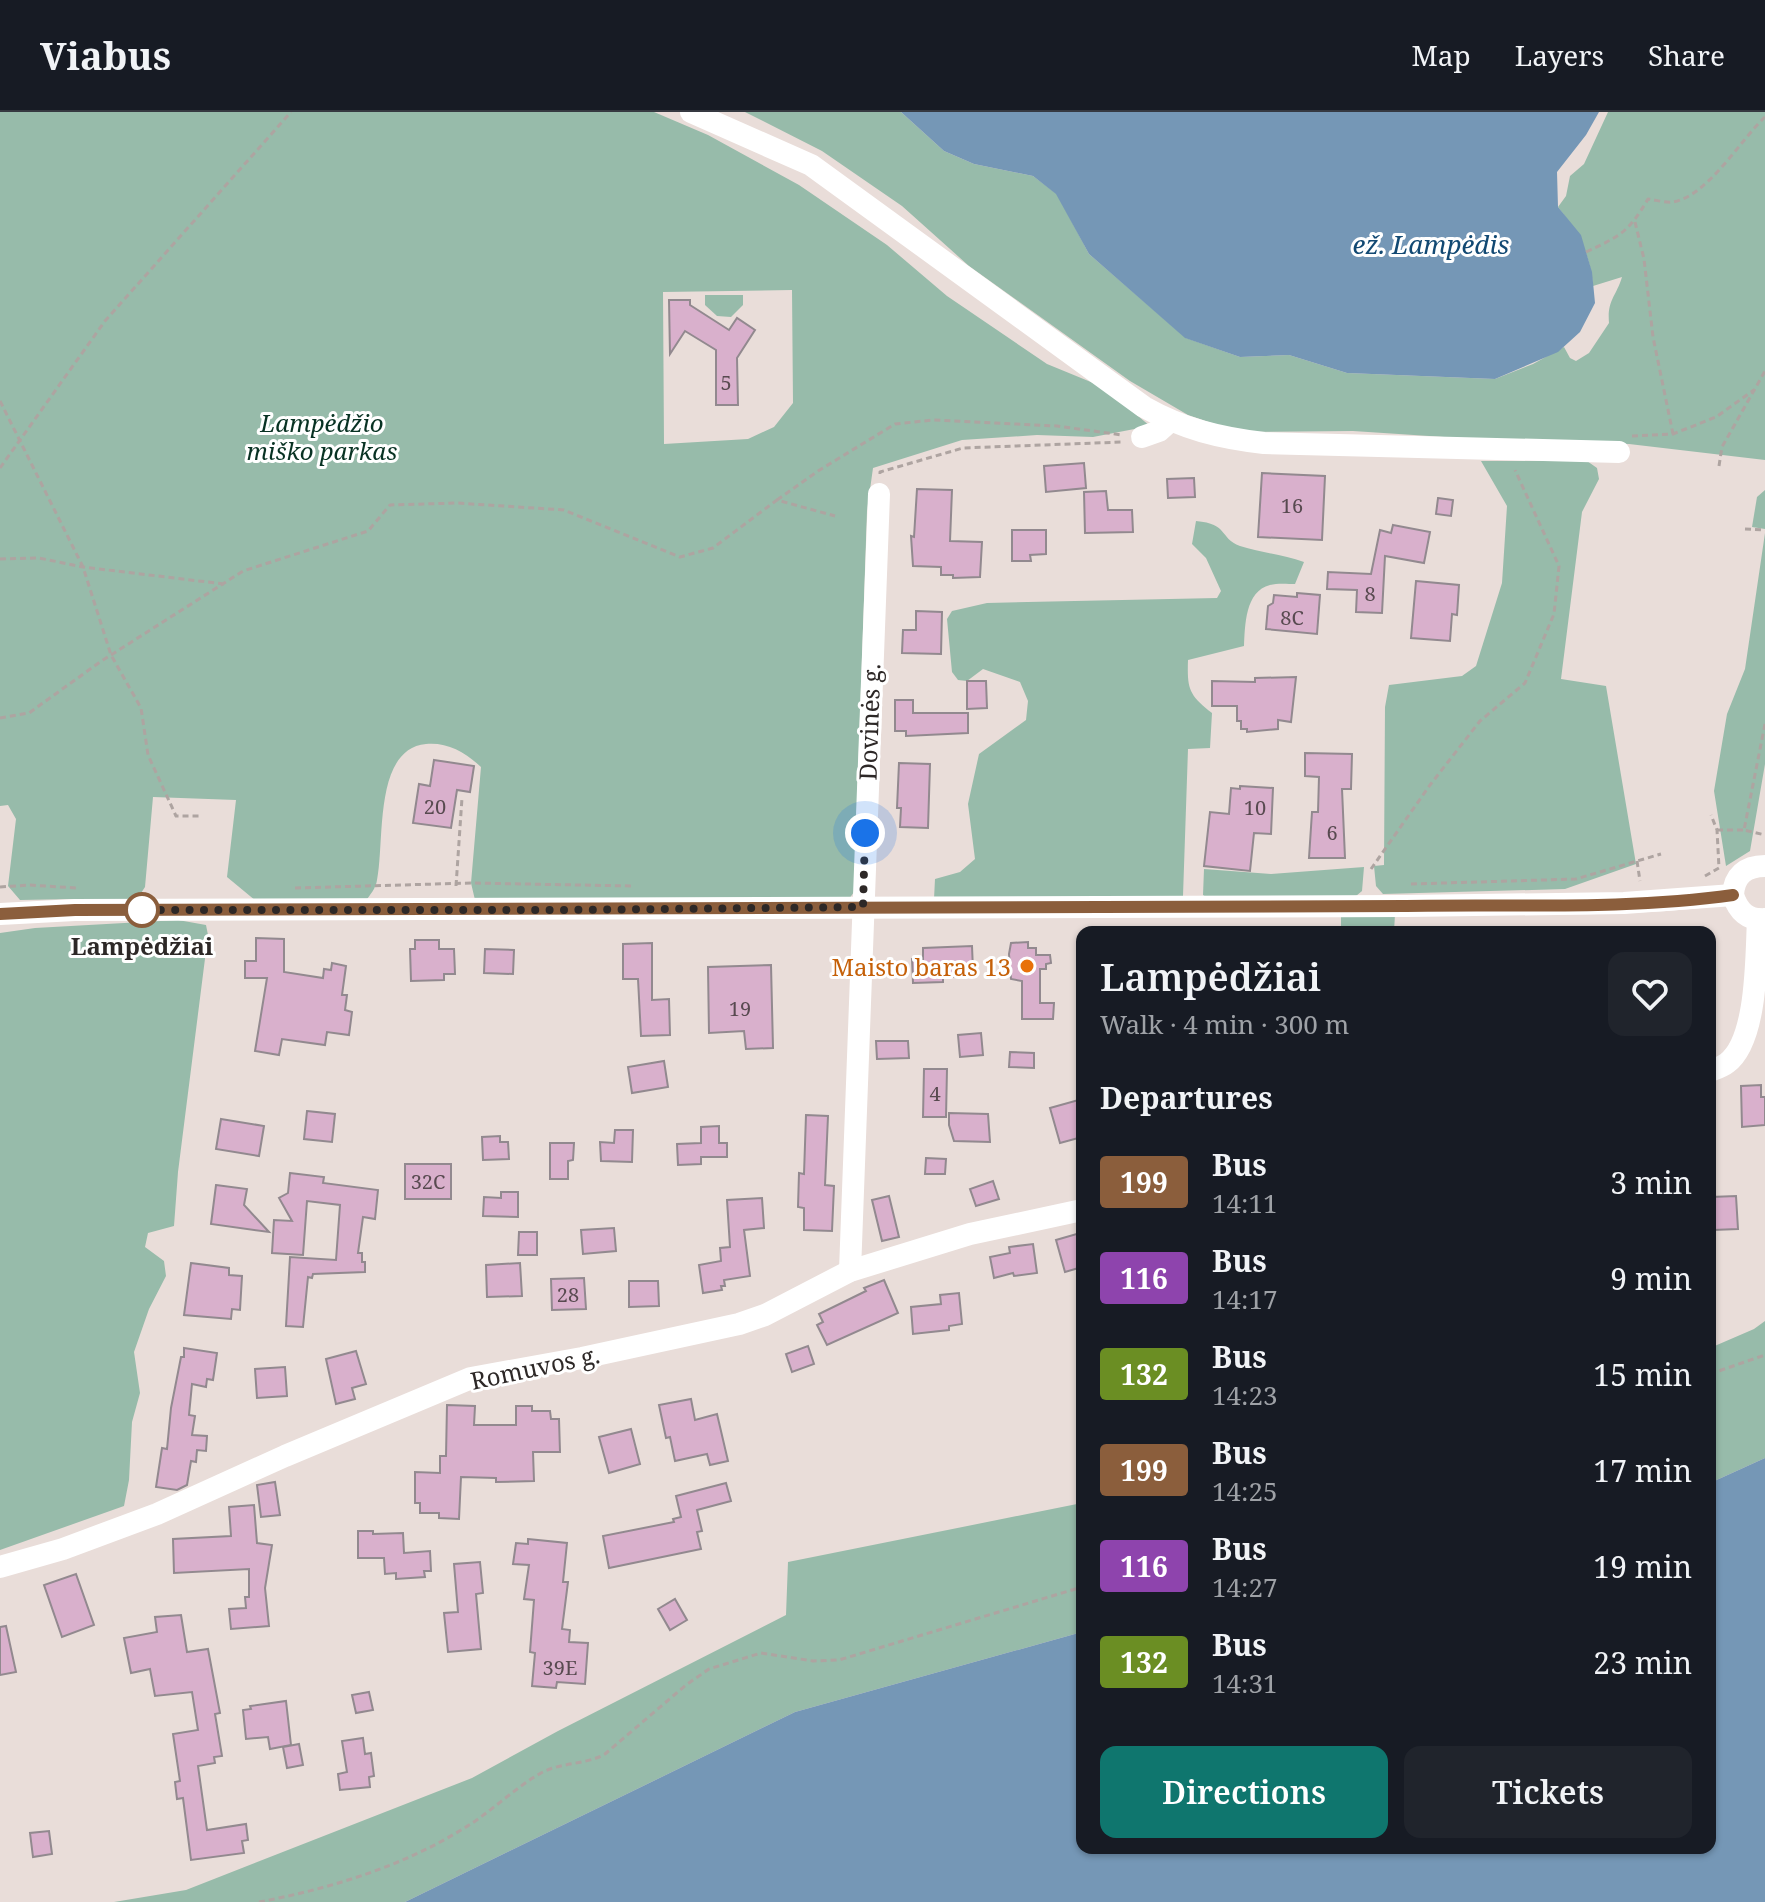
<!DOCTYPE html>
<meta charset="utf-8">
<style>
:root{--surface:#171b24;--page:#20242c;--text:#f1f3f6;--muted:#9ea1a6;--line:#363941;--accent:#0f766e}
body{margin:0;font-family:"Noto Serif",serif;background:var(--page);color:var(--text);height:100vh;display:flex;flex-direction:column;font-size:30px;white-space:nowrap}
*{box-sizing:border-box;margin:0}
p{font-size:26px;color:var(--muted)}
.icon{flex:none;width:44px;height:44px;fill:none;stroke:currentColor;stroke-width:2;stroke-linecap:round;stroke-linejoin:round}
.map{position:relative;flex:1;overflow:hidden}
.sheet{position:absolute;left:1076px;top:814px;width:640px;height:928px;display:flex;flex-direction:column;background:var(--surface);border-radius:16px;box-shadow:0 2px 6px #0004}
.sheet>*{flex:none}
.badge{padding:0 16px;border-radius:6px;font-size:28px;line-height:52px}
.you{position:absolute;width:40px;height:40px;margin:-20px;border:6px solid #fff;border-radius:50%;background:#1a73e8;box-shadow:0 0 0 12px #1a73e833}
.map>.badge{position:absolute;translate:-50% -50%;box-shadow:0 0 0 4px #fff}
h2{padding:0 24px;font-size:30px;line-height:72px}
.round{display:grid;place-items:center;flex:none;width:84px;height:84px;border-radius:16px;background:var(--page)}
.summary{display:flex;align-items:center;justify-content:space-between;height:136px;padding:0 24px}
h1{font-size:38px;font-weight:600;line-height:60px}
.cta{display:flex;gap:16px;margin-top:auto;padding:16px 24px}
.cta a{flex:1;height:92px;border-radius:16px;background:var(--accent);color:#fff;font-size:32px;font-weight:600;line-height:92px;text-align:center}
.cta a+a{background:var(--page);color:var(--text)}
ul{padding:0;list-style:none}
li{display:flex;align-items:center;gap:24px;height:96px;padding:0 24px}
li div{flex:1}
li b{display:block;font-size:30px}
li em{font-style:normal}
li .badge{min-width:88px;font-weight:700;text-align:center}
header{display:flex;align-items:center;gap:48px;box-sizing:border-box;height:112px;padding:0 40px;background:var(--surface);border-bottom:2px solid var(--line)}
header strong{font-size:38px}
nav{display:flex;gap:44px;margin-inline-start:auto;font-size:28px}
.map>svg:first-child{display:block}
.green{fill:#97bbaa;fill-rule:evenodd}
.water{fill:#7597b6}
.building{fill:#d9b0cc;stroke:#92898f;stroke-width:2}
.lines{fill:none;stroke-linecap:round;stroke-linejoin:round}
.path{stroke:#aea4a1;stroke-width:3;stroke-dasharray:6 4;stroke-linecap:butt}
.minor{stroke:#fff;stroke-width:22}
.line-casing{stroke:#fff;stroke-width:18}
.line{stroke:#8b5e3c;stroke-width:12}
.walk{stroke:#2d2827;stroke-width:8;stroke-dasharray:0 14.4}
.stop-dot{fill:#fff;stroke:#8b5e3c;stroke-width:4}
.food-dot{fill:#e8710a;stroke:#fff;stroke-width:3}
.labels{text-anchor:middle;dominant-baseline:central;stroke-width:6;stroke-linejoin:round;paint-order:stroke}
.number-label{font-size:20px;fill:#584a50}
.park-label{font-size:24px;font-style:italic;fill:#083223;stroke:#fff}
.street-label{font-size:24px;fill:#2d2827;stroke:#fff}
.stop-label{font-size:24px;font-weight:bold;fill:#2d2827;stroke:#fff}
.food-label{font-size:24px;fill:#c56008;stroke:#fff;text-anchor:end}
.water-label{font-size:26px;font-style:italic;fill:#124973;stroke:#fff}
</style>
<header>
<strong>Viabus</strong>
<nav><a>Map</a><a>Layers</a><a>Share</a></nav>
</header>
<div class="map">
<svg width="1765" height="1790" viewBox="0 0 1765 1790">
<rect width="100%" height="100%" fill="#e9ddd9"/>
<g class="green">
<path d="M0 0H654L708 23 799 73 887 133 947 184 1047 252 1103 275 1150 314 1093 325 1037 323 962 328 873 356 867 399 854 780 849 787 475 788 471 771 481 655C465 640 447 630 426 632 373 637 385 730 377 768 376 776 370 783 365 790L256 789 227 765 236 688 153 685 145 775 139 784 129 790 72 787 20 788 8 774 16 707 8 693 0 694ZM792 178 793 291 774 315 748 327 664 332 663 180Z"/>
<path d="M745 0H901L944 39 974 52 1033 64 1057 82 1089 142 1186 226 1240 245 1289 243 1347 261 1495 267 1533 252 1564 235 1570 246 1576 249 1589 241 1609 211C1607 188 1616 185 1622 165L1593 174C1590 140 1578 121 1558 95L1566 84 1570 64 1584 52 1608 0H1765V348L1629 332 1490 328 1353 319 1238 320 1188 303 1130 269 969 154 902 94 822 39Z"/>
<path d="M705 183H743V193L731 205 717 204 705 193Z"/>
<path d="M1481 349H1587L1597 356 1599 367 1582 400 1561 567 1606 574 1636 752 1565 777 1383 782 1376 774 1374 754 1384 753 1385 595 1389 573 1462 564 1476 554 1502 471 1507 394Z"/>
<path d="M1765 378V417L1752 415 1757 385Z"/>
<path d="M1196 409C1229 412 1219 426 1240 434 1261 441 1283 442 1304 450L1295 472C1288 472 1277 471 1270 473 1245 479 1245 514 1244 534L1188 548C1187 577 1189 583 1212 601L1210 636 1188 637 1183 784 934 787 935 767 960 760 975 747 968 692 979 642 1026 608 1028 589 1020 570 983 557 967 569 958 568 952 560 947 507 952 499 987 491 1217 486 1221 479 1206 446 1192 432Z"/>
<path d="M1765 421V652L1750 739 1726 754 1714 679 1727 602 1745 557Z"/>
<path d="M1364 755 1362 779 1356 784 1210 788 1203 783 1204 757 1271 762Z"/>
<path d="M1395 802 1394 820H1341V804Z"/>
<path d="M178 808 206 813 208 823 178 1060 174 1114 148 1121 145 1135 164 1149 166 1164 149 1197 134 1240 140 1281 132 1310 129 1368 124 1394 0 1438V821L35 816Z"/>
<path d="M1765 1209V1346L1710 1371V1236L1754 1217Z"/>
<path d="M1082 1391V1520L795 1600 405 1790H114L186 1778 472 1666 558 1619 786 1503 788 1450Z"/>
</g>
<g class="water">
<path d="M901 0H1599L1586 23 1557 60 1558 95 1581 123 1592 160 1595 191 1580 220 1558 240 1495 267 1347 261 1289 243 1240 245 1185 226 1089 142 1056 82 1033 64 974 52 944 39Z"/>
<path d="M1765 1346V1790H405L795 1600 1082 1520V1736H1710V1371Z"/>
</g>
<g class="building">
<path d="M669 188H690V193L729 218 737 206 755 218 737 246 738 293H716V238L685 219 670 242Z"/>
<path d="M1084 351 1086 376 1046 380 1044 354Z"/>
<path d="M1262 361 1325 364 1322 428 1258 425Z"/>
<path d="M1194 366 1195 385 1168 386 1167 367Z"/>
<path d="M917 377 952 378 950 429 982 430 980 465 953 466V463H941V455L913 454 911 424 914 425Z"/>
<path d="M1106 379 1108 398H1132L1133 420 1085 421 1084 380Z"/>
<path d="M1438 386 1453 388 1451 404 1436 402Z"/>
<path d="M1393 413 1430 420 1424 451 1385 444 1382 501 1356 500 1357 478 1327 477 1328 460 1371 462 1380 418 1391 421Z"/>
<path d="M1012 418H1046V442L1030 443 1031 449H1012Z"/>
<path d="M1416 469 1459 473 1457 503 1452 502 1450 529 1411 526Z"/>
<path d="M1297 481 1320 483 1317 522 1266 517 1268 494 1273 491 1274 483 1297 485Z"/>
<path d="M916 499 942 500 941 542 902 541 903 518H916Z"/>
<path d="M1296 565 1291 610 1278 608V617L1247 620V617H1241V609H1237V594H1212V569L1255 570V566Z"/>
<path d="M967 569H986L987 596 967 597Z"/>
<path d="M895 588H913V601H968V621L906 624V619H895Z"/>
<path d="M1305 641 1352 642 1351 677H1342L1345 746H1309L1312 700H1318L1319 665 1305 664Z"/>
<path d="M434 648 474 654 470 680 457 678 451 716 413 711 419 672 430 674Z"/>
<path d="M899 651 930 652 928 716 900 715 901 696H897Z"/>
<path d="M1240 674 1273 676 1271 722 1254 721 1250 759 1204 754 1210 700 1229 702 1231 676 1240 677Z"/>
<path d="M256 826 284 827V860L323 866 324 857 331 858 332 851 346 854 342 883H347L345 898 352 900 349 923 327 920 325 933 282 927 279 943 255 939 267 866H245V849H256Z"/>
<path d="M415 828H439V837H454L455 862H444V868L411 869 410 837H415Z"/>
<path d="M1028 830V836H1036V843H1050L1051 851 1046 852V857H1040V891H1054L1053 907H1022V869L1011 867 1009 842 1011 831Z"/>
<path d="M652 831V888L669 887 670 923 641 924 638 867H623V832Z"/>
<path d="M972 834 973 858H957V865H943V870L913 871 912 847H923V836Z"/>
<path d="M485 837 514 838 513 862 484 861Z"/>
<path d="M771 853 773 936 746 937 744 919 709 921 708 855Z"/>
<path d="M981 921 983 943 960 945 958 923Z"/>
<path d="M876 929H908L909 946 877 947Z"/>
<path d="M1010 940 1034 941V956L1009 955Z"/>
<path d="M664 949 668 975 632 981 628 955Z"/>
<path d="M924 957H947L946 1005H923Z"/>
<path d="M1761 973V985H1765V1013L1742 1015 1741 974Z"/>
<path d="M1082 987V1025L1060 1031 1050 996Z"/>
<path d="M307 999 335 1002 332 1030 304 1027Z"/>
<path d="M949 1001 988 1002 990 1030 954 1029 949 1013Z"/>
<path d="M806 1003 828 1004 825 1073 834 1074 832 1119 804 1118V1096L798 1095 799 1061 804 1062Z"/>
<path d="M221 1007 264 1014 259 1044 216 1037Z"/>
<path d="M719 1014V1031H727V1045H701V1052L678 1053 677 1032 701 1031V1015Z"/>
<path d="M615 1018H633L632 1050 601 1049 600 1030 614 1031Z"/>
<path d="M500 1024V1030H508L509 1047 483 1048 482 1025Z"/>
<path d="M550 1031H574L573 1048 568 1049V1067H550Z"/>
<path d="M926 1046 946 1047 945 1062H925Z"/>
<rect x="405" y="1052" width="46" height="35"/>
<path d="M290 1061 324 1065 323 1071 378 1078 375 1107 363 1105 358 1141H362V1150H365V1160L313 1162 312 1166 308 1165 303 1215 286 1214 290 1145 336 1148 340 1093 307 1089 303 1143 272 1141 274 1108 292 1109 279 1086 288 1081Z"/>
<path d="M993 1069 999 1087 976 1094 970 1077Z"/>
<path d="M216 1073 247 1077 244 1093 269 1120 211 1112Z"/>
<path d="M501 1080H518V1105L483 1104 484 1085 501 1086Z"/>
<path d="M889 1084 899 1125 882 1129 872 1088Z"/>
<path d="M1736 1084 1738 1117 1713 1118 1711 1085Z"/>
<path d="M762 1086 764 1116 744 1118 750 1164 724 1168 725 1174H721L722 1178 703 1181 699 1153 721 1149 720 1136 730 1135 727 1088Z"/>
<path d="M614 1116 616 1139 583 1142 581 1118Z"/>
<path d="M519 1120H537V1143H518Z"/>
<path d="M1080 1121 1082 1155 1065 1160 1056 1128Z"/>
<path d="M1033 1132 1037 1161 1014 1164 1013 1161 994 1166 990 1145 1010 1141 1009 1135Z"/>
<path d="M191 1151 229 1156V1163L242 1164 240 1198 232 1197 231 1207 184 1203Z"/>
<path d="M520 1151 522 1184 487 1185 486 1153Z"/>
<path d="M584 1166 586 1197 552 1198 551 1167Z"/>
<path d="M884 1168 898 1201 827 1233 817 1213 823 1210 819 1202 866 1179 864 1176Z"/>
<path d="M629 1169H658L659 1194 629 1195Z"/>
<path d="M959 1181 962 1212 949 1214V1218L913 1222 911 1195 941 1192 940 1183Z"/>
<path d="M808 1234 814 1252 792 1260 786 1242Z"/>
<path d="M184 1236 217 1241 213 1268 207 1267 206 1275 192 1272 189 1303 195 1304 192 1323 207 1324 206 1339 197 1338 196 1350 191 1349 187 1373 177 1378 156 1375 162 1336 167 1337 171 1296 181 1245H184Z"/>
<path d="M356 1239 366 1272 352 1276 355 1287 336 1292 326 1247Z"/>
<path d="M285 1255 287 1284 257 1286 255 1257Z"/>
<path d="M691 1287 695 1308 717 1302 728 1349 710 1353 707 1342 675 1349 670 1325 666 1326 659 1293Z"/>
<path d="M447 1293 475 1294 474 1313H516V1294H532V1299H550L551 1307H559L560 1340H533L534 1369 496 1370V1366L461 1365 459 1407 439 1406V1401H420V1391H415V1360L440 1361V1344H446Z"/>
<path d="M631 1317 640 1352 609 1361 599 1325Z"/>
<path d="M275 1370 280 1403 261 1405 257 1373Z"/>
<path d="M726 1371 731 1389 697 1398 702 1419 697 1420 701 1437 609 1456 603 1424 674 1410 673 1407 681 1405 676 1384Z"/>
<path d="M254 1393 257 1431 272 1433 265 1476 269 1514 231 1517 229 1497 246 1496 245 1485H249V1457L174 1461 173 1427 231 1424 229 1395Z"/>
<path d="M358 1419H373V1422L403 1421 404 1441 430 1439 431 1459H424L425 1465 396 1467V1461L385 1462 384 1446H358Z"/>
<path d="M528 1427 567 1431 563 1470H568L562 1517 570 1518 569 1530 588 1531 585 1572 557 1570 556 1576 532 1574 535 1541 530 1540 534 1488 524 1487 529 1453 513 1452 516 1431 528 1432Z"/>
<path d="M480 1450 483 1481 476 1482 481 1537 448 1540 444 1501 458 1500 454 1452Z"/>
<path d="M76 1462 94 1513 62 1525 44 1473Z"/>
<path d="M675 1487 687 1508 670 1518 658 1497Z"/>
<path d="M181 1503 187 1540 208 1537 220 1601 215 1602 222 1644 214 1645 215 1651 198 1654 207 1718 246 1712 248 1728 242 1729 244 1741 191 1748 183 1686 177 1687 175 1670 180 1669 173 1622 198 1618 192 1580 155 1584 150 1557 131 1561 124 1526 157 1520 155 1505Z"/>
<path d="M6 1514 16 1560 0 1563V1515Z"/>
<path d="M369 1580 373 1598 356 1601 352 1583Z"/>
<path d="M286 1589 291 1633 270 1637 268 1625 246 1627 243 1598 251 1597 250 1594Z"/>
<path d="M363 1626 365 1642 371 1641 374 1664 369 1665 370 1675 340 1678 338 1662 347 1660 342 1629Z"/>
<path d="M299 1632 303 1653 287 1656 283 1635Z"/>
<path d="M49 1719 52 1742 33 1745 30 1721Z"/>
</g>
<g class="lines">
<g class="path">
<path d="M1635 110 1644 147 1653 225 1673 322"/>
<path d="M1586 140C1620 124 1628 121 1648 87 1656 88 1666 91 1673 90 1708 84 1741 27 1765 5"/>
<path d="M0 289 83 455 111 543 141 596 148 643 176 704H200"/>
<path d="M1632 324 1673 322 1716 305 1754 278"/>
<path d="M1719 354 1722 335 1765 259"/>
<path d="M0 356 105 209 291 0"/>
<path d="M880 362V360L963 336 1123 330"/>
<path d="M777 388 818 359 895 312 933 308 1057 314 1122 323"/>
<path d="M1745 417 1765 418"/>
<path d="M0 447 39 446 83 455 224 472"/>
<path d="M0 606 29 601 100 550 243 459 368 419 390 393 457 391 564 398 680 445 713 436 777 388 835 404"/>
<path d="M1765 612 1744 718 1765 723"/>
<path d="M1717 718H1744"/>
<path d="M1637 749 1640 769"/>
<path d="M1371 757 1430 673 1480 609 1525 571 1554 502 1559 454 1515 358"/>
<path d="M1705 764 1719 756 1717 718 1711 703"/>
<path d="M1411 772 1576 767 1661 742"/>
<path d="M456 774 462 686"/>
<path d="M0 775 30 773 76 776"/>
<path d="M295 776 471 771 632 774"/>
<path d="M1710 1262 1765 1243"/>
<path d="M259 1790C328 1777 401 1755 461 1718 489 1702 513 1677 541 1661 561 1650 586 1653 605 1642L686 1573 709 1557 761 1541 813 1549 839 1548 1082 1475"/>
</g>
<g class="minor">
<path d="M691 0 811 53 1144 295C1183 317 1220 326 1264 331L1619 340"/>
<path d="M1142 325 1159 319 1169 310"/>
<path d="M1765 754C1745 754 1734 764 1733 783 1738 799 1748 809 1765 807"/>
<path d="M0 802 75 798 1406 794 1624 791 1733 783"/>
<path d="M1710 959C1715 957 1722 955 1727 951 1758 928 1756 843 1758 807"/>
<path d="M850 1159 879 382"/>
<path d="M0 1455 63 1437 157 1402 285 1344 471 1266 582 1246 739 1212 765 1203 850 1159 970 1122 1082 1098"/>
</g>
</g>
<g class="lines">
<defs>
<path id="line" d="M0 802 75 798 1406 794C1513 792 1627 798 1733 783"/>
</defs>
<use href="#line" class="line-casing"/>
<use href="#line" class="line"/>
<path class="walk" d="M142 798H137H564L863 795 865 721"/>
</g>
<circle class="stop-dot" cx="142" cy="798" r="16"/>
<circle class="food-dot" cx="1027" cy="854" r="8"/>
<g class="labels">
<g class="number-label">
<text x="726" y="270">5</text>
<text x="1292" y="393">16</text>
<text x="1370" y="481">8</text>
<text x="1292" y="505">8C</text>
<text x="435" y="694">20</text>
<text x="1255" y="695">10</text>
<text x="1332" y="720">6</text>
<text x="740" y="896">19</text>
<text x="935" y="981">4</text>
<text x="428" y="1069">32C</text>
<text x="568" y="1182">28</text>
<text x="560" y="1555">39E</text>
</g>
<g class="park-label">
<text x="322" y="310">Lampėdžio<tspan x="322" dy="28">miško parkas</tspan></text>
</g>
<g class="street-label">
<text transform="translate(869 610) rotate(-88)">Dovinės g.</text>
<text transform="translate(535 1255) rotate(-12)">Romuvos g.</text>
</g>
<g class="stop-label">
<text x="142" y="833">Lampėdžiai</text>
</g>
<g class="food-label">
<text x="1011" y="854">Maisto baras 13</text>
</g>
<g class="water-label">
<text x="1431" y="132">ež. Lampėdis</text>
</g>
</g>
</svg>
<div class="you" style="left:865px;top:721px"></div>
<section class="sheet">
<div class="summary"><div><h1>Lampėdžiai</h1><p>Walk · 4 min · 300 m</p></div><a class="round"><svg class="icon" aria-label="heart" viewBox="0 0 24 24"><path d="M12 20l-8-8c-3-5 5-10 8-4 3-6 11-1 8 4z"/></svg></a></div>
<h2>Departures</h2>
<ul>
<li><span class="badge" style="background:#8b5e3c;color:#fff">199</span><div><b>Bus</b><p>14:11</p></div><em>3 min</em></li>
<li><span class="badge" style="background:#8e44ad;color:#fff">116</span><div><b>Bus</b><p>14:17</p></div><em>9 min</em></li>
<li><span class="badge" style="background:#6b8e23;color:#fff">132</span><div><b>Bus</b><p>14:23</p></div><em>15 min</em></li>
<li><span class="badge" style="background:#8b5e3c;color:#fff">199</span><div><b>Bus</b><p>14:25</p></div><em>17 min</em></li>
<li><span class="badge" style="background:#8e44ad;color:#fff">116</span><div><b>Bus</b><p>14:27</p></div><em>19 min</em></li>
<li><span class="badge" style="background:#6b8e23;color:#fff">132</span><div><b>Bus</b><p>14:31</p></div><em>23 min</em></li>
</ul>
<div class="cta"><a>Directions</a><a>Tickets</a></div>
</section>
</div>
